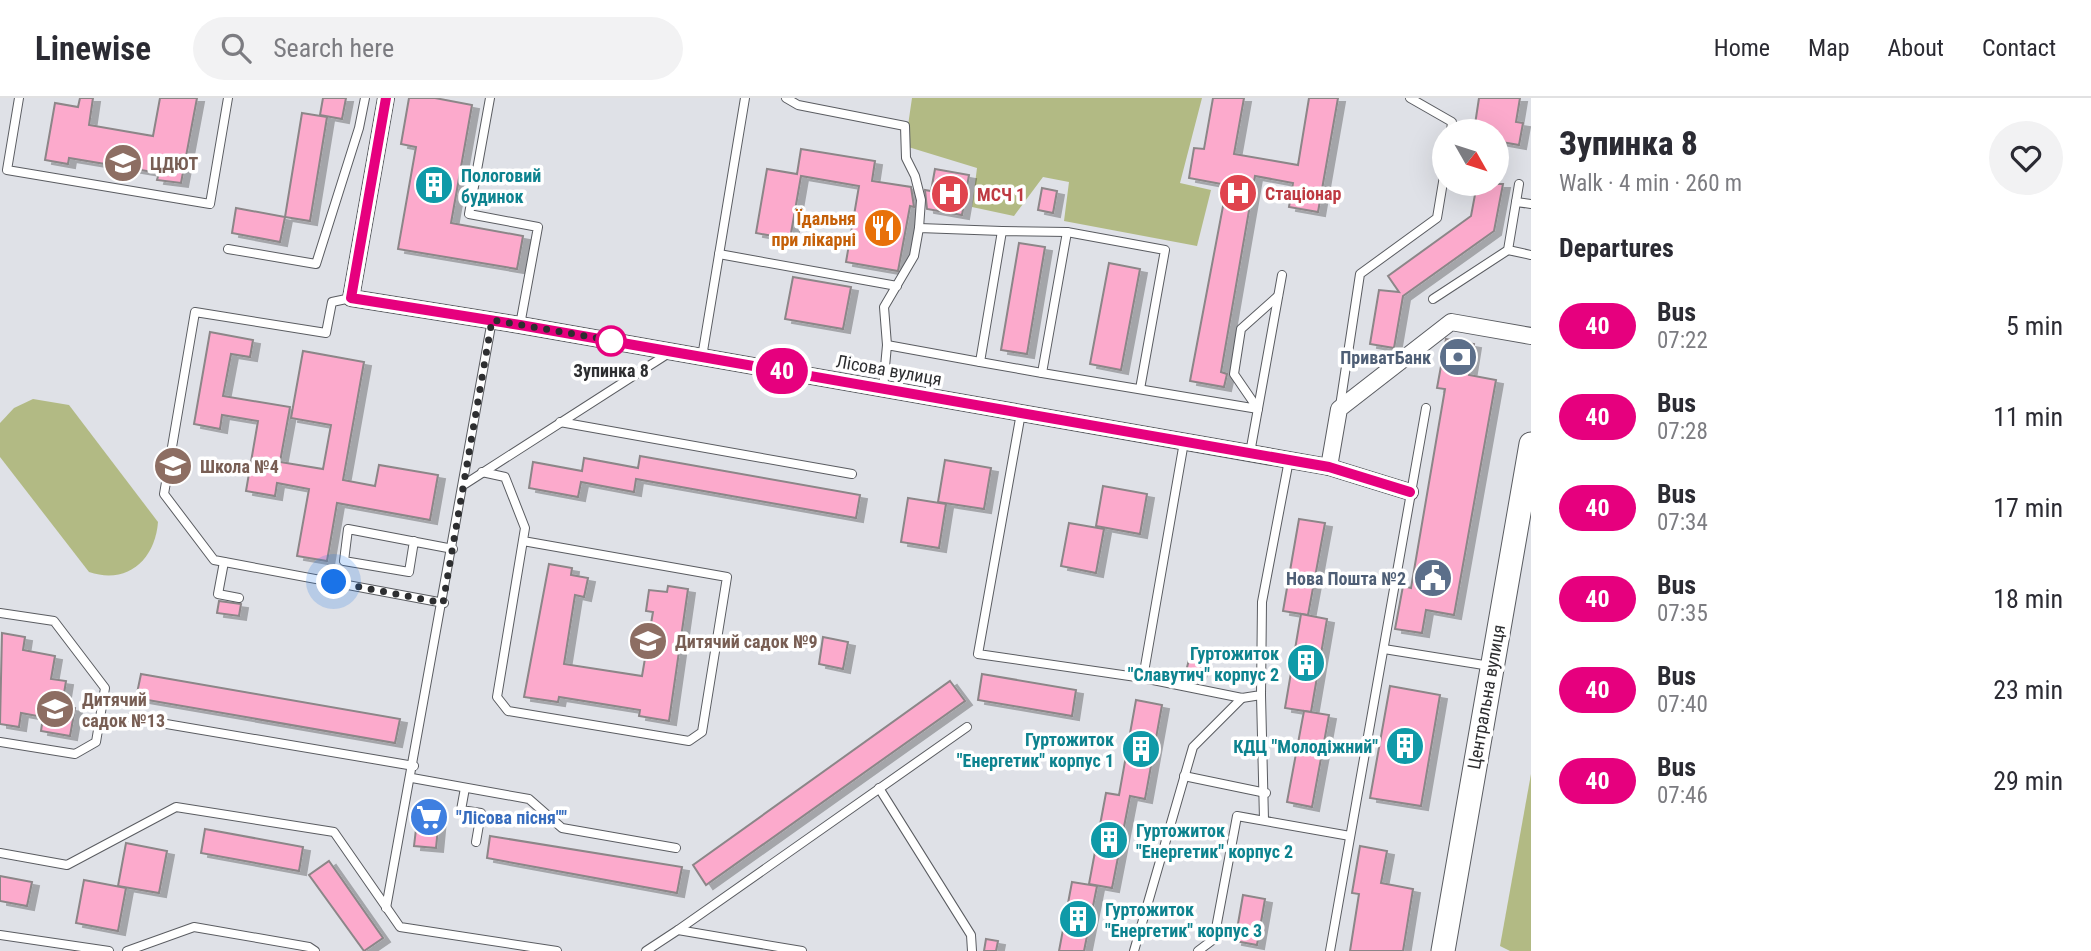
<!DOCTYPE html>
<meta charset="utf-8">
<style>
:root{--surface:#fff;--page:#f2f2f3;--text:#2b2b33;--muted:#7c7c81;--line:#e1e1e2}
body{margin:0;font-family:"Roboto Condensed",sans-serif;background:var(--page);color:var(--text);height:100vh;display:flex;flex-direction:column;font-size:26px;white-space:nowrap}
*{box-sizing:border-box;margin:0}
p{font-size:23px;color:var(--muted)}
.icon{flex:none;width:38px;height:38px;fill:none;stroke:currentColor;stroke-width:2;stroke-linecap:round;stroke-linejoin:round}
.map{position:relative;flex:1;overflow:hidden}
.details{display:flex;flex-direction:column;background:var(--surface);width:560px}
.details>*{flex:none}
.badge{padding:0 14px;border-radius:23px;font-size:24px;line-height:46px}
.needle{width:46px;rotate:129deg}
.buttons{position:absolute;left:1432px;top:21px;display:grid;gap:14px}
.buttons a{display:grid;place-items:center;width:77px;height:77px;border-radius:50%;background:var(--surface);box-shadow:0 7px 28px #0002;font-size:35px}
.you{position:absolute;width:35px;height:35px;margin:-18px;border:5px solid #fff;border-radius:50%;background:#1a73e8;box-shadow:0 0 0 10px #1a73e833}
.map>.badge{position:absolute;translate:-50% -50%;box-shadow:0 0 0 4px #fff}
h2{padding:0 28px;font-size:26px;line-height:63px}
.round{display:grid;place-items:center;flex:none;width:74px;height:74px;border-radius:37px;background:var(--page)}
.headline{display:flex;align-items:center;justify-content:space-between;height:119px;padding:0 28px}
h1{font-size:33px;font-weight:800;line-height:52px}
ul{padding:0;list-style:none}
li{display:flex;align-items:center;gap:21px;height:91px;padding:0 28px}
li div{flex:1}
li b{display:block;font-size:26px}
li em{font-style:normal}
li .badge{min-width:77px;font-weight:700;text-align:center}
header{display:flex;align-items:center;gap:42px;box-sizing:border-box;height:98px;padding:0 35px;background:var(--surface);border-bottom:2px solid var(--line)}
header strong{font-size:33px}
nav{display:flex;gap:38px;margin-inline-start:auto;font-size:24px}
.search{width:490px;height:63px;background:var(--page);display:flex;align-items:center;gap:18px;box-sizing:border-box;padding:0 24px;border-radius:38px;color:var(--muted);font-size:26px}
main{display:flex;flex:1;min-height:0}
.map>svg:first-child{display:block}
.green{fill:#b2ba84}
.building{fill:#fcaacc;stroke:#8c8688;stroke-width:2;filter:url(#shadow)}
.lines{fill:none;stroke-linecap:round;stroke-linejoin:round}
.lane-casing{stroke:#5a5c61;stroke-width:10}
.street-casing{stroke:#5a5c61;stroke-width:18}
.secondary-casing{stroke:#5a5c61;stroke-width:25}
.lane{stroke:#fff;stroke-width:8}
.street{stroke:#fff;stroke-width:16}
.secondary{stroke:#fff;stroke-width:23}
.line-casing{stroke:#fff;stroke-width:16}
.line{stroke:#e6007e;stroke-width:10}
.walk{stroke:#2d2e30;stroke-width:7;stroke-dasharray:0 12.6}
.stop-dot{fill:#fff;stroke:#e6007e;stroke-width:3.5}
.labels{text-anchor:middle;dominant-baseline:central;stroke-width:7;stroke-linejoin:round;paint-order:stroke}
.education-label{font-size:18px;font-weight:bold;fill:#785e54;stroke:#fff;text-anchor:start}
.culture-label{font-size:18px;font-weight:bold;fill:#0d838f;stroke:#fff;text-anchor:start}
.health-label{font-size:18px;font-weight:bold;fill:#be3a42;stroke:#fff;text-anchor:start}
.food-label{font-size:18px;font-weight:bold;fill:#c56008;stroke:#fff;text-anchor:end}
.service-label{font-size:18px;font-weight:bold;fill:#4e5e75;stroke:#fff;text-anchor:end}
.stop-label{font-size:18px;font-weight:bold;fill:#2d2e30;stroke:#fff}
.street-label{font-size:18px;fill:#2d2e30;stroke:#fff}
.shop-label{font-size:18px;font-weight:bold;fill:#366cbe;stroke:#fff;text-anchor:start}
</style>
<header>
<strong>Linewise</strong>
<div class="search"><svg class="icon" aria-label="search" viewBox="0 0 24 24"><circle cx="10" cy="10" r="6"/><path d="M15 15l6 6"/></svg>Search here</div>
<nav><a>Home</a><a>Map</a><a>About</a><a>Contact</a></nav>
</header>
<main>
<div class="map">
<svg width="1531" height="853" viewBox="0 0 1531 853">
<defs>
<filter id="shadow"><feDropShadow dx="7" dy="4" stdDeviation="0" flood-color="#0004"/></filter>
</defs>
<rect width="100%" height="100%" fill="#dfe1e7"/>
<g class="green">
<path d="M912 0H1202L1180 85 1211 92 1197 148 1064 123 1069 84 1043 79 1014 118 972 109 977 70 905 48Z"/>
<path d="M33 301 69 307 158 424C155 462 127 487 89 474L0 359V325L14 310Z"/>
<path d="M1531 676V853H1510L1500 848Z"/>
</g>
<g class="building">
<path d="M80 0H93L89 27 153 38 160 0H197L181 85 157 82 159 75 69 60 68 66 45 62 55 5 78 9Z"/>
<path d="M323 0H346L342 21 320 17Z"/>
<path d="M409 0H435L472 7 451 125 523 138 517 171 398 151 416 49 401 46Z"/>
<path d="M1213 0H1244L1234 56 1298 67 1309 0H1338L1318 114 1289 109 1293 85 1255 78 1221 274 1227 276 1224 289 1190 283 1227 87 1189 80 1194 50 1204 51Z"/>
<path d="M1479 0H1520L1516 24 1523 25 1519 47 1496 43V33H1474Z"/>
<path d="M302 15 327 19 310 123 285 119Z"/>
<path d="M801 51 875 63 872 83 911 89 914 109 910 108 898 173 846 164 859 88 801 78 790 141 756 135 767 71 797 76Z"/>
<path d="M935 71 969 77 962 117 927 111 925 92 931 93Z"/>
<path d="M1477 86H1503L1494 133 1403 198 1394 250 1370 246 1379 192 1399 194 1388 178 1471 118Z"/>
<path d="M1042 90 1057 93 1053 115 1038 112Z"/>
<path d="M236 110 285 119 280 144 232 135Z"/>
<path d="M1019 145 1045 149 1027 256 1001 252Z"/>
<path d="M1109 165 1140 171 1121 272 1090 266Z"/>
<path d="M793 179 851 189 843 231 785 221Z"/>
<path d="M210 234 253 242 250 259 231 256 223 298 290 309 280 364 323 371 331 327 291 320 303 253 364 264 343 382 375 388 379 367 438 377 430 422 337 405 327 463 297 458 309 391 277 385 275 398 246 393 258 323 222 317 220 331 194 326Z"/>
<path d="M1446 241 1474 246 1469 277 1496 282 1454 517 1426 512 1422 535 1395 531 1403 488 1411 490 1445 291 1437 290Z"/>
<path d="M640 358 860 397 856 420 636 381 634 394 581 384 578 399 529 390 533 364 582 373 584 360 638 370Z"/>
<path d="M945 362 991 370 984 411 938 404Z"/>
<path d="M1103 388 1147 396 1140 436 1096 428Z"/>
<path d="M908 400 946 406 939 450 901 444Z"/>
<path d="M1299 421 1325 425 1308 517 1283 513Z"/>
<path d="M1069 425 1104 431 1096 475 1061 468Z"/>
<path d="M549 466 572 470 571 477 588 480 584 499 575 497 564 566 642 578 653 514 646 513 649 492 667 494 668 488 688 491 669 623 639 618 640 612 559 599 558 604 524 599Z"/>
<path d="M219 503 241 506 239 518 217 515Z"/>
<path d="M1301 516 1327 521 1311 614 1285 610Z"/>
<path d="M2 535 25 539 23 552 55 558 51 581 66 583 62 608 75 610 70 638 41 633 43 619 21 615 19 629 0 626Z"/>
<path d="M823 539 848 544 843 571 819 566Z"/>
<path d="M1190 558 1203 561 1198 580 1185 577Z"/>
<path d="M141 576 400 621 395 645 136 600Z"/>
<path d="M982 576 1076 592 1072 618 978 602Z"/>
<path d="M950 583 965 603 706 787 693 767Z"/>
<path d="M1390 588 1440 597 1421 708 1370 700Z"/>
<path d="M1136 602 1162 607 1145 701 1130 698 1112 790 1089 786 1106 695 1119 697Z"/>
<path d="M1304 613 1329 617 1312 709 1287 704Z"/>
<path d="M419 706 440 709 436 750 414 748Z"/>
<path d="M205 731 303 749 299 773 201 755Z"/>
<path d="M490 738 682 769 677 795 487 760Z"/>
<path d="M126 745 167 753 159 795 118 788Z"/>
<path d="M1360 748 1387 753 1381 785 1413 791 1403 853H1350L1359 796 1352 795Z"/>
<path d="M329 763 383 840 364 853 309 777Z"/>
<path d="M0 778 32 784 27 808 0 803Z"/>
<path d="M84 782 126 790 118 833 76 825Z"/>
<path d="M1072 784 1097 788 1084 853H1059Z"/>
<path d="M1243 797 1265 801 1257 847 1235 843Z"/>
<path d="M986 841 998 843 996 853H984Z"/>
</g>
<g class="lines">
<defs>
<g id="lane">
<path d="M19 0 7 72 210 106 228 0"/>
<path d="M490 0 469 116 538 129 520 227"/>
<path d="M786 0 798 7 905 28 906 60 915 78 921 102 919 130"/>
<path d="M1410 0 1452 24 1451 33"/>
<path d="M1516 104 1531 106"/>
<path d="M228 151 316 166 359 30 365 0"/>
<path d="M1508 152 1531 157"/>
<path d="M719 156 897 188"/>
<path d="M351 200 332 204 326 235 195 214 164 396 214 462 444 505"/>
<path d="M1433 201 1508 152 1519 86"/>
<path d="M887 247 884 209 914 158 919 130 1002 133"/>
<path d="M1347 257 1396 265"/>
<path d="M702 259 745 0"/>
<path d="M1042 275 980 264 1002 133 1067 134"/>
<path d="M883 291 887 247 980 264"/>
<path d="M1140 291 1165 152 1067 134 1042 275 1258 311 1234 276 1241 231 1278 198"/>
<path d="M1340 308 1360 176 1437 120 1444 78"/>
<path d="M1021 315 978 556 1143 580 1184 344"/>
<path d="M560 324 852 376"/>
<path d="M1250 355 1282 177"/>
<path d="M482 374 505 379 525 430 497 599 508 613 689 643 702 634 727 479 523 443"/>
<path d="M465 386 669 255"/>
<path d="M414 443 409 474 344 463 348 431 453 451"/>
<path d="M224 464 218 496 239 500"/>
<path d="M0 515 54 523 105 590 96 644 75 656 0 644"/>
<path d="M1384 551 1490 568"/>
<path d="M1143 580 1242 600 1261 597 1262 504 1289 362"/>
<path d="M1261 597 1264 722"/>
<path d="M131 620 414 668"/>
<path d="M1184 678 1266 695"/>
<path d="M412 680 529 701 562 730 676 750"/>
<path d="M465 690 461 712 481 715 476 744"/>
<path d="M879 690 971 837 972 853"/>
<path d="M0 755 67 767 176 709 334 734 400 829 557 853"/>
<path d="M386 810 492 222"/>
<path d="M678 832 967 629"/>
<path d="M0 837 109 853"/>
<path d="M127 853 194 829 309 849 315 853"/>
<path d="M646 853 678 832 802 853"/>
<path d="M1134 853 1193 649 1242 600"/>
<path d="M1198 853 1214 841 1237 718 1350 738"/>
<path d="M1330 853 1426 310"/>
</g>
<g id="street">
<path d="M386 0 351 200 520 227 1329 369 1410 394"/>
<path d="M1329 369 1339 311 1451 224 1531 238"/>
</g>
<path id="secondary" d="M1443 853 1531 346"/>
</defs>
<use href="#lane" class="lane-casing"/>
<use href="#street" class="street-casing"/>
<use href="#secondary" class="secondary-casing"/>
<use href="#lane" class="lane"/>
<use href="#street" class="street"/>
<use href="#secondary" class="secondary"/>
</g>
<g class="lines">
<defs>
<path id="line" d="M386 0 351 200 520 227 1329 369 1410 394"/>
</defs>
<use href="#line" class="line-casing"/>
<use href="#line" class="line"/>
<path class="walk" d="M334 484 443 505 492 222 621 244 611 243"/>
</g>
<defs>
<symbol id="school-disc" viewBox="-11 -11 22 22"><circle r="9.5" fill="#8d6e63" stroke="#fff"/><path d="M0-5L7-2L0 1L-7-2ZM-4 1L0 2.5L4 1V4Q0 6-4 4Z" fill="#fff"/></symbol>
<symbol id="building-disc" viewBox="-11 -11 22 22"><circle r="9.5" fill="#0f9aa8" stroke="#fff"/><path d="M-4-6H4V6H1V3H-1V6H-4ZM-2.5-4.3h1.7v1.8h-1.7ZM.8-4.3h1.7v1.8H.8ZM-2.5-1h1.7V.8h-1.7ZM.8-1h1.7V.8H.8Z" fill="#fff"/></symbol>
<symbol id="hospital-disc" viewBox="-11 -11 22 22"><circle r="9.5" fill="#e0444e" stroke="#fff"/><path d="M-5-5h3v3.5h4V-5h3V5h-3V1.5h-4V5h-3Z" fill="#fff"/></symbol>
<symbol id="restaurant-disc" viewBox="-11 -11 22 22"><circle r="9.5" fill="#e8710a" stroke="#fff"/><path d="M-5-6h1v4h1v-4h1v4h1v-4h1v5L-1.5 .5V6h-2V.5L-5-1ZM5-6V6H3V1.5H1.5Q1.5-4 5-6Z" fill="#fff"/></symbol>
<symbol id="bank-disc" viewBox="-11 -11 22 22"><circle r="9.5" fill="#5c6f8a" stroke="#fff"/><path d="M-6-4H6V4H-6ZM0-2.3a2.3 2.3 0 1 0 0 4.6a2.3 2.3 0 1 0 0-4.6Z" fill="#fff"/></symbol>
<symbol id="civic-disc" viewBox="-11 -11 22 22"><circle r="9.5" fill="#5c6f8a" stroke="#fff"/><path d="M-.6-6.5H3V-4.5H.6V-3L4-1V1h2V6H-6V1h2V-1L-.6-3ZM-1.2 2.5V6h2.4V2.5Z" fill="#fff"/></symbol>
<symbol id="supermarket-disc" viewBox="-11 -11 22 22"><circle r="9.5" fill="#3f7fe0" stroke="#fff"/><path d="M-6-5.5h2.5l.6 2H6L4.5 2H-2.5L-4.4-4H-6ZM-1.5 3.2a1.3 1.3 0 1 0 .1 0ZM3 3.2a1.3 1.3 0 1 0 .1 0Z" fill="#fff"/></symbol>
</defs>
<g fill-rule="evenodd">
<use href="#school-disc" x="101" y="43" width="44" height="44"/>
<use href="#building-disc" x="412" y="65" width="44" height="44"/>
<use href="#hospital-disc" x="1216" y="73" width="44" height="44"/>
<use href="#hospital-disc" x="928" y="74" width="44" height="44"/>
<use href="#restaurant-disc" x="861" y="108" width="44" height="44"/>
<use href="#bank-disc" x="1436" y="237" width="44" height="44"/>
<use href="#school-disc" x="151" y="346" width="44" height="44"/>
<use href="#civic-disc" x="1411" y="458" width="44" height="44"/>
<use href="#school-disc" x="626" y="521" width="44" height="44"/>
<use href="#building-disc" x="1284" y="543" width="44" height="44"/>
<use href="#school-disc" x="33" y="589" width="44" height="44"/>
<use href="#building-disc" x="1383" y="626" width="44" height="44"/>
<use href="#building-disc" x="1119" y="629" width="44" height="44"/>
<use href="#supermarket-disc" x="407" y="697" width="44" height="44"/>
<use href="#building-disc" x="1087" y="720" width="44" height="44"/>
<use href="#building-disc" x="1056" y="799" width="44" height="44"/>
</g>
<circle class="stop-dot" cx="611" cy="243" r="14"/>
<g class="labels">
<g class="education-label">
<text x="150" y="65">ЦДЮТ</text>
<text x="200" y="368">Школа №4</text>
<text x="675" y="543">Дитячий садок №9</text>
<text x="82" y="601">Дитячий<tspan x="82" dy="21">садок №13</tspan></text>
</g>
<g class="culture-label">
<text x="461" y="77">Пологовий<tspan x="461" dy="21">будинок</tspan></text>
<text x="1279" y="555" text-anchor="end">Гуртожиток<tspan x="1279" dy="21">"Славутич" корпус 2</tspan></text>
<text x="1114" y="641" text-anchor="end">Гуртожиток<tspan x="1114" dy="21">"Енергетик" корпус 1</tspan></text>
<text x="1378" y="648" text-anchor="end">КДЦ "Молодіжний"</text>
<text x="1136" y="732">Гуртожиток<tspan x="1136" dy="21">"Енергетик" корпус 2</tspan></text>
<text x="1105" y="811">Гуртожиток<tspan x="1105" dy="21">"Енергетик" корпус 3</tspan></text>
</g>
<g class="health-label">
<text x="1265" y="95">Стаціонар</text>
<text x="977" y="96">МСЧ 1</text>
</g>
<g class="food-label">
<text x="856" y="120">Їдальня<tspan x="856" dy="21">при лікарні</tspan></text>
</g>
<g class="service-label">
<text x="1431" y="259">ПриватБанк</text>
<text x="1406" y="480">Нова Пошта №2</text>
</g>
<g class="stop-label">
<text x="611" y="272">Зупинка 8</text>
</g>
<g class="street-label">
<text transform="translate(889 272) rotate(10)">Лісова вулиця</text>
<text transform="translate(1486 599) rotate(-80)">Центральна вулиця</text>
</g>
<g class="shop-label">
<text x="456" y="719">"Лісова пісня""</text>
</g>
</g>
</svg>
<div class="buttons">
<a><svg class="needle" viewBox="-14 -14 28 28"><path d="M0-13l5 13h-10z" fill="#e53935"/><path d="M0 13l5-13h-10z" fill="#7c7c81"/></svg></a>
</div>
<div class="you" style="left:334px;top:484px"></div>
<b class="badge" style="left:782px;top:273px;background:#e6007e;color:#fff">40</b>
</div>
<section class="details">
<div class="headline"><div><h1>Зупинка 8</h1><p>Walk · 4 min · 260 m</p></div><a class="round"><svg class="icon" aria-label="heart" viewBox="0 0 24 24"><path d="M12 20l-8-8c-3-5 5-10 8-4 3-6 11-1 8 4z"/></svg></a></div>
<h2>Departures</h2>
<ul>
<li><span class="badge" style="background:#e6007e;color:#fff">40</span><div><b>Bus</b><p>07:22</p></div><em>5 min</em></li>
<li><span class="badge" style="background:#e6007e;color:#fff">40</span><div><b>Bus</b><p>07:28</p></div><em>11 min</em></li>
<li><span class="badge" style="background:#e6007e;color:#fff">40</span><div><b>Bus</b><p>07:34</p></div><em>17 min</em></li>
<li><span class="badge" style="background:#e6007e;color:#fff">40</span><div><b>Bus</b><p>07:35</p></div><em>18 min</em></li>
<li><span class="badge" style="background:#e6007e;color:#fff">40</span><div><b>Bus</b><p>07:40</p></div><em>23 min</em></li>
<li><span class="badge" style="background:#e6007e;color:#fff">40</span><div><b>Bus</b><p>07:46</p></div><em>29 min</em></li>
</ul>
</section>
</main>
